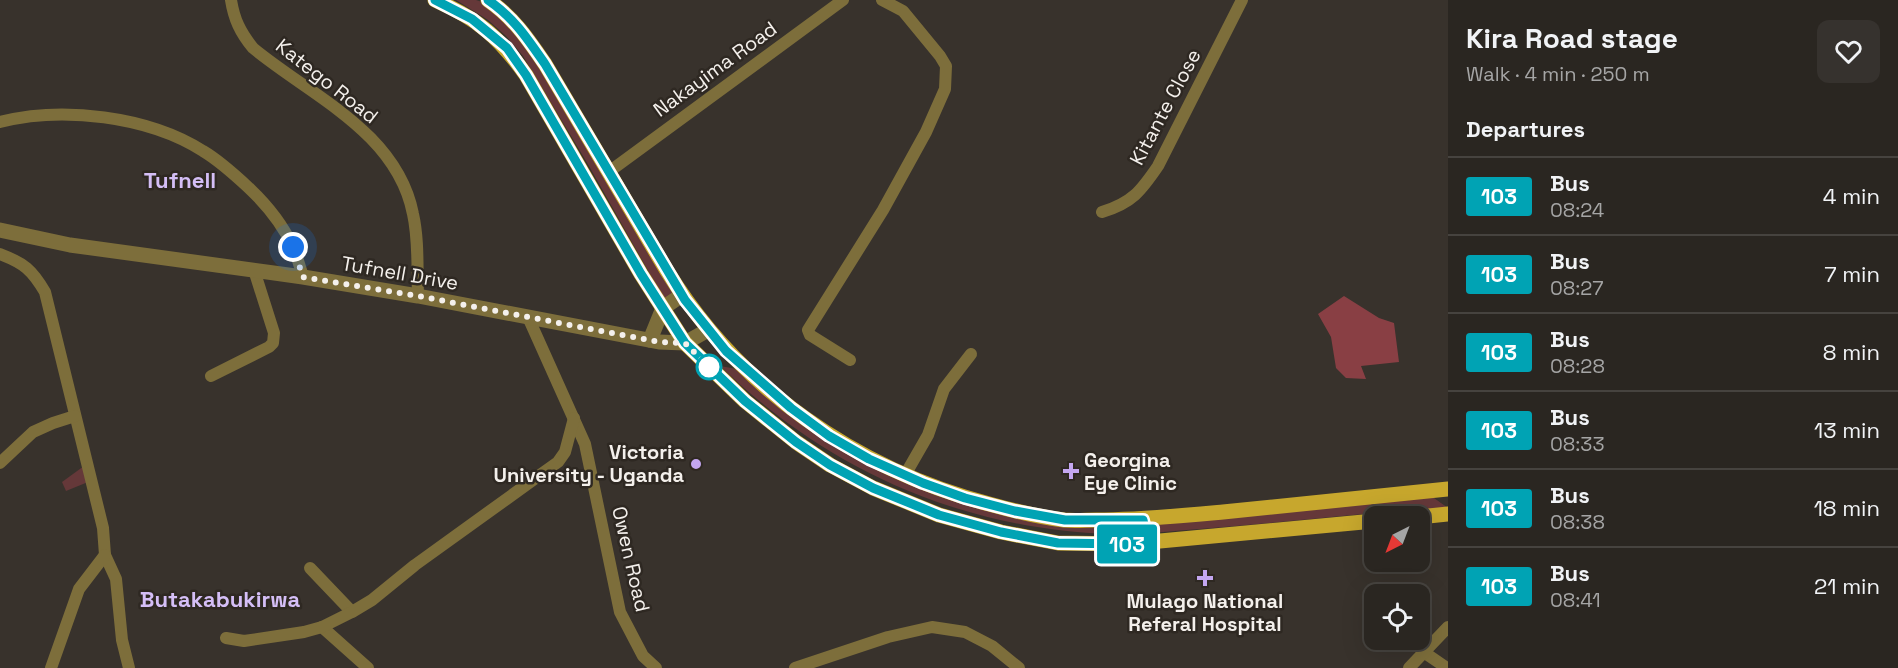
<!DOCTYPE html>
<meta charset="utf-8">
<style>
:root{--surface:#2a2621;--page:#36322e;--text:#f1f3f6;--muted:#a5a5a5;--line:#46433f}
body{margin:0;font-family:"Space Grotesk",sans-serif;background:var(--page);color:var(--text);height:100vh;display:flex;flex-direction:column;font-size:22px;white-space:nowrap}
*{box-sizing:border-box;margin:0}
p{font-size:20px;color:var(--muted)}
.icon{flex:none;width:33px;height:33px;fill:none;stroke:currentColor;stroke-width:2;stroke-linecap:round;stroke-linejoin:round}
.map{position:relative;flex:1;overflow:hidden}
.drawer{display:flex;flex-direction:column;background:var(--surface);width:450px}
.drawer>*{flex:none}
.badge{padding:0 12px;border-radius:4px;font-size:21px;line-height:39px}
.needle{width:39px;rotate:222deg}
.controls{position:absolute;left:1364px;top:506px;display:grid;gap:12px}
.controls a{display:grid;place-items:center;width:66px;height:66px;border-radius:12px;background:var(--surface);box-shadow:0 6px 24px #0002,0 0 0 2px var(--line);font-size:30px}
.you{position:absolute;width:30px;height:30px;margin:-15px;border:4px solid #fff;border-radius:50%;background:#1a73e8;box-shadow:0 0 0 9px #1a73e833}
.map>.badge{position:absolute;translate:-50% -50%;box-shadow:0 0 0 3px #fff}
h2{padding:0 18px;font-size:22px;line-height:54px}
.round{display:grid;place-items:center;flex:none;width:63px;height:63px;border-radius:12px;background:var(--page)}
.summary{display:flex;align-items:center;justify-content:space-between;height:102px;padding:0 18px}
h1{font-size:28px;font-weight:600;line-height:45px}
ul{padding:0;list-style:none}
li{display:flex;align-items:center;gap:18px;height:78px;padding:0 18px;border-top:2px solid var(--line)}
li div{flex:1}
li b{display:block;font-size:22px}
li em{font-style:normal}
li .badge{min-width:66px;font-weight:700;text-align:center}
main{display:flex;flex:1;min-height:0}
.map>svg:first-child{display:block}
.green{fill:#653839}
.forest{fill:#893f44}
.lines{fill:none;stroke-linecap:round;stroke-linejoin:round}
.minor{stroke:#7d6e3b;stroke-width:12}
.tertiary{stroke:#7d6e3b;stroke-width:15}
.primary{stroke:#c7a72d;stroke-width:15}
.line-casing{stroke:#fff;stroke-width:14}
.line{stroke:#00a3b4;stroke-width:9}
.walk{stroke:#f4f0ec;stroke-width:6;stroke-dasharray:0 10.8}
.stop-dot{fill:#fff;stroke:#00a3b4;stroke-width:3}
.poi-dot{fill:#c4a7f1;stroke:#2e2822;stroke-width:2}
.labels{text-anchor:middle;dominant-baseline:central;stroke-width:5;stroke-linejoin:round;paint-order:stroke}
.street-label{font-size:20px;fill:#f4f0ec;stroke:#2e2822}
.poi-label{font-size:20px;font-weight:bold;fill:#f4f0ec;stroke:#2e2822;text-anchor:end}
.quarter-label{font-size:22px;font-weight:bold;fill:#d4bef6;stroke:#2e2822}
</style>
<main>
<div class="map">
<svg width="1448" height="668" viewBox="0 0 1448 668">
<rect width="100%" height="100%" fill="#38322c"/>
<g class="green">
<path d="M456 0C462 0 470 0 476 0 497 5 529 51 541 68L674 294 664 299 589 166 523 56 506 36 488 20Z"/>
<path d="M720 366 737 369 857 459 885 474 958 501 1045 522 1414 497 1434 498 1448 508C1365 512 1283 523 1200 529 1170 531 1140 535 1110 534 960 529 827 469 720 366Z"/>
<path d="M84 466 88 482 66 491 62 482Z"/>
</g>
<path class="forest" d="M1344 296 1379 318 1394 323 1399 362 1361 366 1366 379 1346 378 1336 368 1331 337 1318 314Z"/>
<g class="lines">
<g class="minor">
<path d="M231 0C234 19 240 32 253 48 311 96 397 132 413 214 419 241 417 269 418 296"/>
<path d="M0 122C62 106 148 116 203 151 220 161 235 175 249 188 267 205 283 225 293 247 297 256 300 267 303 277"/>
<path d="M610 171 843 0"/>
<path d="M1102 212C1132 203 1141 191 1158 166L1242 0"/>
<path d="M0 254C24 263 32 270 45 292L103 528 105 555 116 579 122 640 129 668"/>
<path d="M528 317 585 444 620 612 643 656 656 668"/>
<path d="M850 360 810 335 808 330 883 210 926 132 945 89 946 66 940 56 903 11 882 0"/>
<path d="M211 376 269 347 273 343 274 333 254 270"/>
<path d="M0 463 33 432 53 423 75 416"/>
<path d="M905 475 928 435 944 389 971 354"/>
<path d="M310 568 352 612"/>
<path d="M322 627 368 668"/>
<path d="M226 638 244 641 304 632 322 627 352 612 372 600 415 565 558 462 565 452 574 418"/>
<path d="M1425 653 1447 668"/>
<path d="M51 668 79 589 105 555"/>
<path d="M795 668 888 637 932 627 965 632 992 646 1019 668"/>
<path d="M1409 668 1448 627"/>
</g>
<g class="tertiary">
<path d="M0 230 70 245 303 277 418 296 659 342 685 343 708 330"/>
<path d="M650 340 663 308 682 295"/>
</g>
<g class="primary">
<path d="M435 0C478 19 499 37 526 75L641 274 685 343 745 401 796 442 830 465 873 488 939 515 1001 532 1058 543 1128 544 1374 521"/>
<path d="M488 0C513 17 528 39 545 64L667 271C740 389 856 469 989 504 1014 511 1039 517 1064 520 1075 521 1086 520 1096 520 1139 520 1180 516 1223 512 1298 504 1373 496 1448 489"/>
<path d="M1419 517 1448 514"/>
</g>
</g>
<g class="lines">
<defs>
<path id="line" d="M435 0 472 19 489 33 507 48 526 75 641 274 685 343 745 401 796 442 830 465 873 488 939 515 1001 532 1058 543 1128 544 1148 542 1143 520H1065L1015 511 965 498 923 483 869 459 829 436 791 408 726 351 685 300 545 64C527 38 514 18 488 0"/>
</defs>
<use href="#line" class="line-casing"/>
<use href="#line" class="line"/>
<path class="walk" d="M293 247 303 277 418 296 659 342 685 343 709 367"/>
</g>
<circle class="stop-dot" cx="709" cy="367" r="12"/>
<g class="poi-dot">
<circle cx="696" cy="464" r="6"/>
<path d="M1068 462h6v6h6v6h-6v6h-6v-6h-6v-6h6z"/>
<path d="M1202 569h6v6h6v6h-6v6h-6v-6h-6v-6h6z"/>
</g>
<g class="labels">
<g class="street-label">
<text transform="translate(715 69) rotate(-36)">Nakayima Road</text>
<text transform="translate(327 81) rotate(38)">Katego Road</text>
<text transform="translate(1165 107) rotate(-62)">Kitante Close</text>
<text transform="translate(400 273) rotate(10)">Tufnell Drive</text>
<text transform="translate(631 559) rotate(77)">Owen Road</text>
</g>
<g class="poi-label">
<text x="684" y="452">Victoria<tspan x="684" dy="23">University - Uganda</tspan></text>
<text x="1084" y="460" text-anchor="start">Georgina<tspan x="1084" dy="23">Eye Clinic</tspan></text>
<text x="1205" y="601" text-anchor="middle">Mulago National<tspan x="1205" dy="23">Referal Hospital</tspan></text>
</g>
<g class="quarter-label">
<text x="180" y="180">Tufnell</text>
<text x="220" y="599">Butakabukirwa</text>
</g>
</g>
</svg>
<div class="controls">
<a><svg class="needle" viewBox="-14 -14 28 28"><path d="M0-13l5 13h-10z" fill="#e53935"/><path d="M0 13l5-13h-10z" fill="#a5a5a5"/></svg></a>
<a><svg class="icon" aria-label="locate" viewBox="0 0 24 24"><circle cx="12" cy="12" r="6"/><path d="M12 2v4M12 18v4M2 12h4M18 12h4"/></svg></a>
</div>
<div class="you" style="left:293px;top:247px"></div>
<b class="badge" style="left:1127px;top:544px;background:#00a3b4;color:#fff">103</b>
</div>
<section class="drawer">
<div class="summary"><div><h1>Kira Road stage</h1><p>Walk · 4 min · 250 m</p></div><a class="round"><svg class="icon" aria-label="heart" viewBox="0 0 24 24"><path d="M12 20l-8-8c-3-5 5-10 8-4 3-6 11-1 8 4z"/></svg></a></div>
<h2>Departures</h2>
<ul>
<li><span class="badge" style="background:#00a3b4;color:#fff">103</span><div><b>Bus</b><p>08:24</p></div><em>4 min</em></li>
<li><span class="badge" style="background:#00a3b4;color:#fff">103</span><div><b>Bus</b><p>08:27</p></div><em>7 min</em></li>
<li><span class="badge" style="background:#00a3b4;color:#fff">103</span><div><b>Bus</b><p>08:28</p></div><em>8 min</em></li>
<li><span class="badge" style="background:#00a3b4;color:#fff">103</span><div><b>Bus</b><p>08:33</p></div><em>13 min</em></li>
<li><span class="badge" style="background:#00a3b4;color:#fff">103</span><div><b>Bus</b><p>08:38</p></div><em>18 min</em></li>
<li><span class="badge" style="background:#00a3b4;color:#fff">103</span><div><b>Bus</b><p>08:41</p></div><em>21 min</em></li>
</ul>
</section>
</main>
